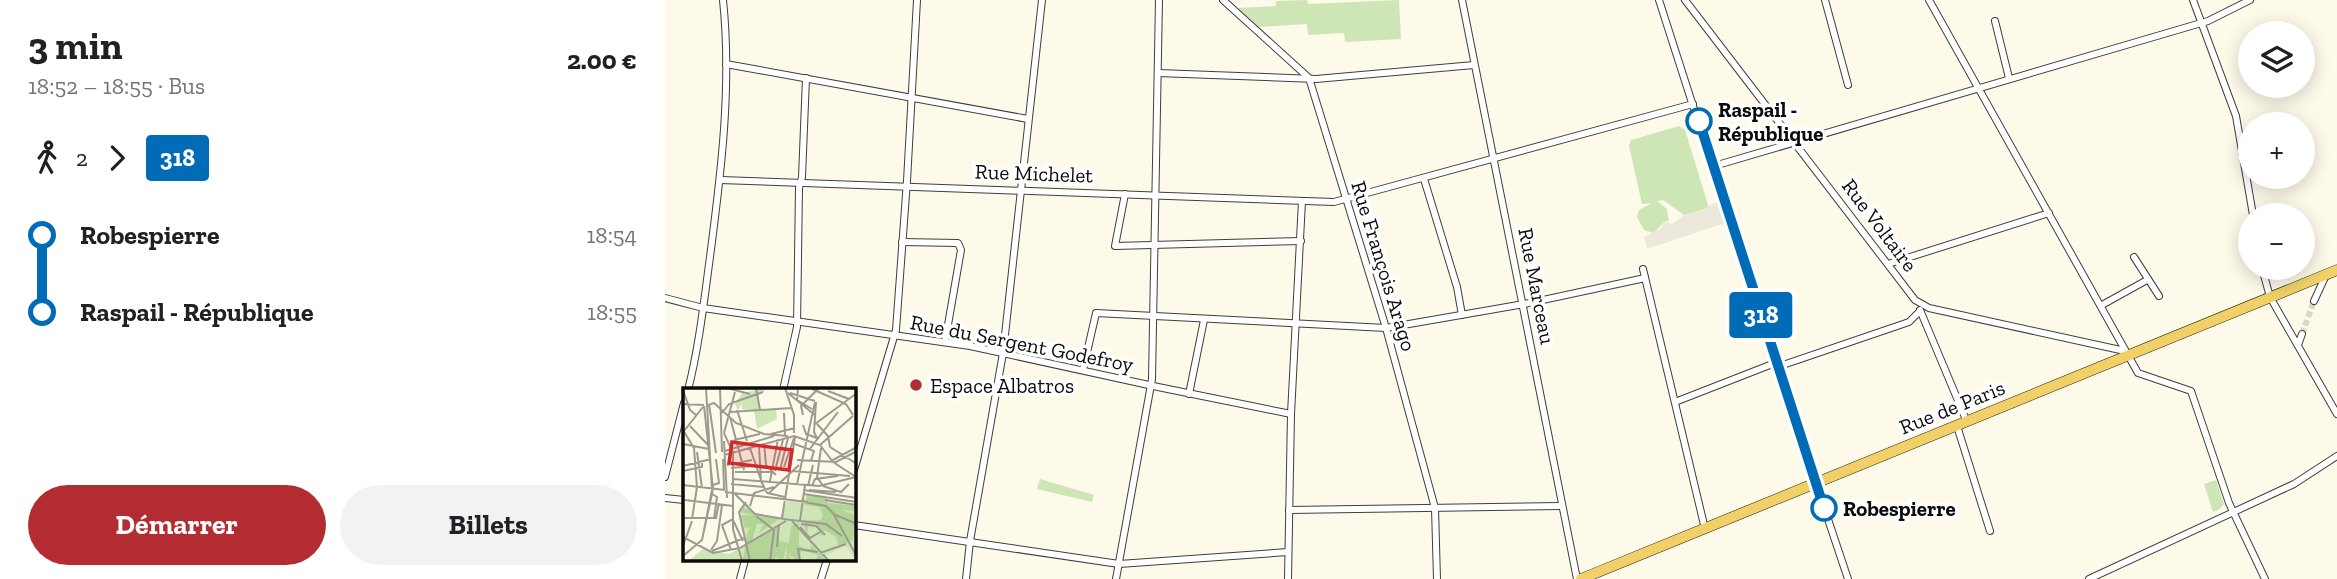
<!DOCTYPE html>
<html lang="fr">
<meta charset="utf-8">
<style>
:root{--surface:#fff;--page:#f2f2f2;--text:#202124;--muted:#757577;--accent:#b22c31}
body{margin:0;font-family:"Zilla Slab",serif;background:var(--page);color:var(--text);height:100vh;display:flex;flex-direction:column;font-size:26px;white-space:nowrap}
*{box-sizing:border-box;margin:0}
p{font-size:23px;color:var(--muted)}
.icon{flex:none;width:38px;height:38px;fill:none;stroke:currentColor;stroke-width:2;stroke-linecap:round;stroke-linejoin:round}
.map{position:relative;flex:1;overflow:hidden}
.details{display:flex;flex-direction:column;background:var(--surface);width:665px}
.details>*{flex:none}
.badge{padding:0 14px;border-radius:5px;font-size:24px;line-height:46px}
.fabs{position:absolute;left:1573px;top:21px;display:grid;gap:14px}
.fabs a{display:grid;place-items:center;width:77px;height:77px;border-radius:50%;background:var(--surface);box-shadow:0 4px 18px #0003;font-size:35px}
.map>.badge{position:absolute;translate:-50% -50%;box-shadow:0 0 0 4px #fff}
.legs{display:flex;align-items:center;gap:10px;height:77px;padding:0 28px;font-size:23px}
.legs p{margin-inline-start:auto}
.summary{display:flex;align-items:center;justify-content:space-between;height:119px;padding:0 28px}
h1{font-size:38px;font-weight:800;line-height:52px}
.primary-button{display:flex;gap:14px;margin-top:auto;padding:14px 28px}
.primary-button a{flex:1;height:80px;border-radius:42px;background:var(--accent);color:#fff;font-size:28px;font-weight:800;line-height:80px;text-align:center}
.primary-button a+a{background:var(--page);color:var(--text)}
ul{padding:0 28px;list-style:none}
li{display:flex;align-items:center;gap:24px;height:77px;font-size:26px}
li i{display:grid;place-items:center;width:10px;height:100%;margin:0 9px;background:currentColor}
li i::after{content:'';width:18px;height:18px;margin:-9px;border:5px solid;border-radius:50%;background:var(--surface)}
li p{margin-inline-start:auto}
li:first-child i{background:linear-gradient(#0000 50%,currentColor 0)}
li:last-child i{background:linear-gradient(currentColor 50%,#0000 0)}
main{display:flex;flex:1;min-height:0}
.map>svg:first-child{display:block}
.green{fill:#cee5b6}
.plaza{fill:#ece8db}
.lines{fill:none;stroke-linecap:round;stroke-linejoin:round}
.street-tunnel{stroke:#dad6c9;stroke-width:6;stroke-dasharray:6 3;stroke-linecap:butt}
.street-casing{stroke:#3e3e3e;stroke-width:8}
.primary-casing{stroke:#1c1c1c;stroke-width:11}
.street{stroke:#fff;stroke-width:6}
.primary{stroke:#f0d067;stroke-width:10}
.line-1-casing{stroke:#fff;stroke-width:16}
.line-1{stroke:#006cb8;stroke-width:10}
.stop-1-dot{fill:#fff;stroke:#006cb8;stroke-width:3.5}
.poi-dot{fill:#b22c31;stroke:#fff;stroke-width:2.5}
.labels{text-anchor:middle;dominant-baseline:central;stroke-width:7;stroke-linejoin:round;paint-order:stroke}
.stop-label{font-size:21px;font-weight:bold;fill:#0b0b0b;stroke:#fff;text-anchor:start}
.street-label{font-size:21px;fill:#0b0b0b;stroke:#fff}
.poi-label{font-size:21px;fill:#0b0b0b;stroke:#fff;text-anchor:start}
.inset-road{fill:none;stroke:#9d9a91;stroke-width:2}
.view{fill:#d62828;fill-opacity:0.15;stroke:#d62828;stroke-width:3.5}
.inset-edge{fill:none;stroke:#0b0b0b;stroke-width:3.5}
</style>
<main>
<section class="details">
<div class="summary"><div><h1>3 min</h1><p>18:52 – 18:55 · Bus</p></div><b>2.00 €</b></div>
<div class="legs"><svg class="icon" aria-label="walk" viewBox="0 0 24 24"><circle cx="13" cy="4" r="2"/><path d="M13 8l-2 6 4 7M11 14l-3 7M7 12l3-4h3l4 4"/></svg>2<svg class="icon" aria-label="forward" viewBox="0 0 24 24"><path d="M9 5l7 7-7 7"/></svg><b class="badge" style="background:#006cb8;color:#fff">318</b></div>
<ul>
<li><i style="color:#006cb8"></i><b>Robespierre</b><p>18:54</p></li>
<li><i style="color:#006cb8"></i><b>Raspail - République</b><p>18:55</p></li>
</ul>
<div class="primary-button"><a>Démarrer</a><a>Billets</a></div>
</section>
<div class="map">
<svg width="1672" height="579" viewBox="0 0 1672 579">
<rect width="100%" height="100%" fill="#fefaea"/>
<g class="green">
<path d="M642 0 643 4 734 0 736 39 680 42 679 33 643 35 642 24 594 27 573 8 611 6V1Z"/>
<path d="M1014 126 1020 130 1044 208 1019 215 998 200 992 201 1002 209 1004 221H1000L989 233 979 230 972 217 974 210 987 203 977 204 964 146 966 140Z"/>
<path d="M375 479 429 495 427 502 372 489Z"/>
<path d="M1551 480 1559 504 1555 509 1548 512 1539 484Z"/>
</g>
<path class="plaza" d="M1054 202 1060 226 1057 224 982 249 979 237 995 229 1000 221 1007 224 1019 215 1042 209 1044 205Z"/>
<g class="lines">
<path class="street-tunnel" d="M1637 334 1649 301"/>
<defs>
<g id="street">
<path d="M558 0 644 78 721 328 770 508 772 579"/>
<path d="M797 0 912 579"/>
<path d="M994 0 1108 355 1183 579"/>
<path d="M1020 0 1250 300 1264 308 1460 351"/>
<path d="M1160 0 1183 85"/>
<path d="M1264 0 1473 373 1526 391 1564 503 1600 579"/>
<path d="M1528 0 1571 116 1588 215"/>
<path d="M1330 21 1344 78"/>
<path d="M61 64 363 119"/>
<path d="M493 73 651 79 809 65"/>
<path d="M1049 166 1543 21 1585 0"/>
<path d="M759 179 792 287 797 315"/>
<path d="M55 180 669 202 1028 104"/>
<path d="M460 194 450 246 636 241"/>
<path d="M237 242 293 243 296 250 280 342"/>
<path d="M1469 257 1494 296"/>
<path d="M1223 264 1384 213"/>
<path d="M1597 268 1605 297 1672 414"/>
<path d="M978 269 1040 529"/>
<path d="M0 298 38 308 305 346 493 387 626 414"/>
<path d="M1649 301 1661 275"/>
<path d="M1437 305 1482 280"/>
<path d="M1255 310 1302 422"/>
<path d="M1633 345 1637 334"/>
<path d="M1112 367 1244 322 1255 311"/>
<path d="M418 370 431 313 721 328 859 304 980 278"/>
<path d="M23 390C34 347 39 301 45 257 56 173 67 86 58 0"/>
<path d="M118 390 132 327 134 188 137 177 141 78"/>
<path d="M524 394 539 320"/>
<path d="M1010 402 1110 363"/>
<path d="M1292 426 1325 531"/>
<path d="M189 470 231 330 242 181 252 0"/>
<path d="M0 477 19 403"/>
<path d="M0 498 19 500"/>
<path d="M624 510 897 506"/>
<path d="M189 525 454 564 623 552"/>
<path d="M75 579 80 560"/>
<path d="M156 579 162 560"/>
<path d="M301 579 305 541 338 353 377 0"/>
<path d="M451 579 487 379 494 0"/>
<path d="M623 579 626 414 637 201"/>
<path d="M1424 579 1629 484 1672 456"/>
</g>
<path id="primary" d="M916 579 1672 270"/>
</defs>
<use href="#street" class="street-casing"/>
<use href="#primary" class="primary-casing"/>
<use href="#street" class="street"/>
<use href="#primary" class="primary"/>
</g>
<g class="lines">
<defs>
<path id="line-1" d="M1034 121 1159 508"/>
</defs>
<use href="#line-1" class="line-1-casing"/>
<use href="#line-1" class="line-1"/>
</g>
<g class="stop-1-dot">
<circle cx="1034" cy="121" r="12"/>
<circle cx="1159" cy="508" r="12"/>
</g>
<circle class="poi-dot" cx="251" cy="385" r="7"/>
<g class="labels">
<g class="stop-label">
<text x="1053" y="109">Raspail -<tspan x="1053" dy="24">République</tspan></text>
<text x="1178" y="508">Robespierre</text>
</g>
<g class="street-label">
<text transform="translate(369 173) rotate(2)">Rue Michelet</text>
<text transform="translate(1215 225) rotate(53)">Rue Voltaire</text>
<text transform="translate(719 266) rotate(73)">Rue François Arago</text>
<text transform="translate(872 286) rotate(79)">Rue Marceau</text>
<text transform="translate(357 343) rotate(11)">Rue du Sergent Godefroy</text>
<text transform="translate(1287 407) rotate(-22)">Rue de Paris</text>
</g>
<g class="poi-label">
<text x="265" y="385">Espace Albatros</text>
</g>
</g>
<g transform="translate(18 388)">
<rect width="173" height="173" fill="#fefaea"/>
<path d="M85 0 74 9 76 22 93 21 94 31 74 41 71 23 59 21V16L55 22 52 16 59 5ZM119 102V114L124 107 173 118V173H5L20 161 46 166 64 156 56 124 64 115 70 125 97 130 104 113 118 114Z" fill="#cee5b6"/>
<path d="M124 107 142 108 147 119 146 115 173 118V123L158 122 173 127 170 152 156 159 153 149 141 142 138 149 133 136 126 137 124 145 119 133 138 132 140 127 136 119 123 117ZM60 120 68 122 72 128 97 130 75 146 81 136H74L69 153 95 137 96 153 106 155 108 138 116 134V158L127 162 128 157 143 172 133 173 135 167 118 162 117 173H110L112 171 105 166 109 172 103 173 104 156 100 173 93 169 90 173H60L63 150 68 147 63 149 67 139 62 140 58 127H70L57 124Z" fill="#b2d597"/>
<path d="M163 158 173 173H147L142 168Z" fill="#e0edc8"/>
<path class="inset-road" d="M37 0 39 64M44 0 67 6M73 0 77 22M102 0 111 27V45M115 0 114 12 129 21M129 1 163 16 170 27M0 2 7 22 14 28M145 3 166 11M105 5 133 28M107 5 132 13M133 14 131 44 135 52M0 16 21 17M26 16 33 65M23 18 31 15 53 35 81 46 105 48M54 22 64 53M47 24 108 20M39 25 46 16 80 4M101 25 102 47M120 27 118 18 136 0M47 29 61 82M132 36 174 5M134 36 145 48 147 59M120 37 123 46 134 50M7 38 25 57M0 42 11 60 14 99M1 43 20 19M41 45 52 4M41 45 50 65V91M88 46 112 40M51 52 77 46M41 53 44 110M81 55 83 77 93 87M109 55 131 63 128 73M0 56 26 61M137 57 170 28M76 58 78 93 84 105 102 109M147 59 174 76M67 60 78 92M138 60 134 89 140 98M126 62 155 24M42 63 91 48M14 64 19 100M41 67 111 48 137 57 150 74 173 89M40 71 41 101M114 72 153 74 174 63M148 73 174 59M44 77 69 72M0 78 28 71M101 79 111 50M48 80 69 78M97 82 105 50M0 83 19 79V75M92 83 100 52M109 83 167 88M52 84H88M87 93 95 51M48 96 81 99M114 96 132 14M0 97 42 102M30 97 36 95 33 71M125 98 130 77M129 98 132 91 155 88M140 98 158 104 166 96M120 102 174 110M126 102 153 104M42 104 125 114M86 105 116 77M29 106 34 109 31 131M52 106 72 126 101 131M121 106 174 114M2 112 50 118M142 112 174 117M63 114 56 124 67 173M121 114 143 118 151 126M67 118 71 105 91 99M150 125 174 169M150 126 174 136M73 128 91 142 87 173M0 130H33L36 115M99 130 112 49M9 131 14 99M100 131 117 133 122 97M50 132 60 153M109 133 146 173M117 133 143 136 159 148M118 136 133 138 142 147M117 139 127 150 137 144M0 149 30 165 57 160M0 158 9 133M94 159 96 136M57 160 103 133M28 162 34 153 39 117M48 162 39 137 50 131M29 163 61 150M137 165 163 156M0 168 19 152 30 101 21 18M0 168 19 152 29 102 23 0M59 173 50 141V91L136 98 173 89M117 173 115 161 135 164"/>
<path class="view" d="M49 54 109 62 106 82 46 75Z"/>
<rect width="173" height="173" class="inset-edge"/>
</g>
</svg>
<div class="fabs">
<a><svg class="icon" aria-label="layers" viewBox="0 0 24 24"><path d="M12 4l9 5-9 5-9-5zM3 14l9 5 9-5"/></svg></a>
<a>+</a>
<a>−</a>
</div>
<b class="badge" style="left:1096px;top:315px;background:#006cb8;color:#fff">318</b>
</div>
</main>
